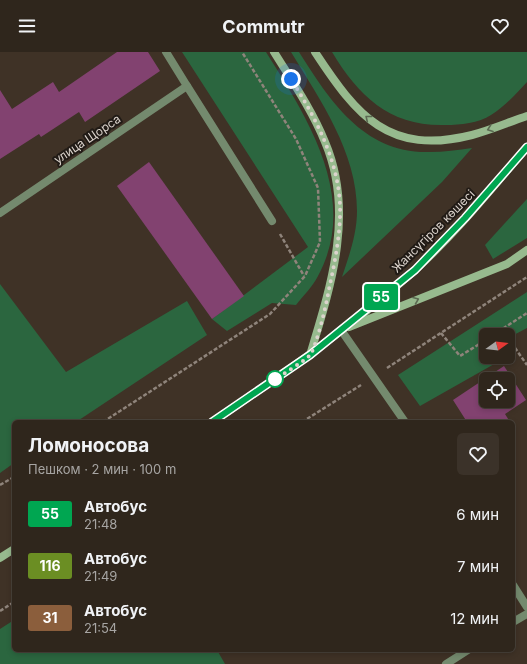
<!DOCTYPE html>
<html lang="ru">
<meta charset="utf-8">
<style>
:root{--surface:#2f261c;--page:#3b3229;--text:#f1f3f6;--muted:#a7a5a3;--line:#4a433b}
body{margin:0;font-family:Inter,sans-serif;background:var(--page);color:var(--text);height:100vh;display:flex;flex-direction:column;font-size:15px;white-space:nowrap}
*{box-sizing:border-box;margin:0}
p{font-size:13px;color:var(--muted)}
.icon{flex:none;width:22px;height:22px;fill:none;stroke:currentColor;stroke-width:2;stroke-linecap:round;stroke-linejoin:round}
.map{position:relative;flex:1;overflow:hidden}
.panel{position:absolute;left:12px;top:368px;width:503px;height:232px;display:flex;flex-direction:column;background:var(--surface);border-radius:6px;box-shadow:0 2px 6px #0003,0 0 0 1px var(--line)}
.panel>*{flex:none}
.badge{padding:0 8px;border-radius:3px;font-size:14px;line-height:26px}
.needle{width:26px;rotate:75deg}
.controls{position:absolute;left:479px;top:276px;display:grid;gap:8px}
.controls a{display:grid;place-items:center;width:36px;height:36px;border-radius:6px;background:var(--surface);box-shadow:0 2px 6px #0003,0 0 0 1px var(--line);font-size:20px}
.you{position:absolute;width:20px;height:20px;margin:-10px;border:3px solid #fff;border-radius:50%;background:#1a73e8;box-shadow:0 0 0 6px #1a73e833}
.map>.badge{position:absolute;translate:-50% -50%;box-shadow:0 0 0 2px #fff}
.round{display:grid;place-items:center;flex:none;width:42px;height:42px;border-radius:6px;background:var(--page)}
.overview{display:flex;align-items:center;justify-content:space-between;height:68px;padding:0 16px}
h1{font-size:19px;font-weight:700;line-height:30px}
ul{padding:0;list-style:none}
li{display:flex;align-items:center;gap:12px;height:52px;padding:0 16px}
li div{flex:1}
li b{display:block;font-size:15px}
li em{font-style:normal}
li .badge{min-width:44px;font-weight:700;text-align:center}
header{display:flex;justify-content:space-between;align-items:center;height:52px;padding:0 16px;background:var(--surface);font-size:18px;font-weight:700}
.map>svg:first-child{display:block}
.green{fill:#2b663f}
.building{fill:#824270;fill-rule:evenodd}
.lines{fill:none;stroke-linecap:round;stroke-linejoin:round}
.path{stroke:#8f847b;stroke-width:2.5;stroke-dasharray:4 2;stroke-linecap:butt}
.service{stroke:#748a6e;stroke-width:8}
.minor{stroke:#748a6e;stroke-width:8}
.secondary{stroke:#97ba8e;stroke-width:8}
.oneway{stroke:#5c6a52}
.line-casing{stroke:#fff;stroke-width:9}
.line{stroke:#00a651;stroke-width:6}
.walk{stroke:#dcd4cd;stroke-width:4;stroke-dasharray:0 7.2}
.stop-dot{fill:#fff;stroke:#00a651;stroke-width:2}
.labels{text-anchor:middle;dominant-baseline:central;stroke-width:4;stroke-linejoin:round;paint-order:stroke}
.street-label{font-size:12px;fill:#dcd4cd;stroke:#211b16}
</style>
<header><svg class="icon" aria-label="menu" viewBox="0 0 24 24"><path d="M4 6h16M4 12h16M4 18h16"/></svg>Commutr<svg class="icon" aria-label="heart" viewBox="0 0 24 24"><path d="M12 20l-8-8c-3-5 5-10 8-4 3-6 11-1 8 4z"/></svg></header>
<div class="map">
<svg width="527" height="612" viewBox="0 0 527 612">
<rect width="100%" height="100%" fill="#3f3226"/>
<g class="green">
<path d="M182 0H266C307 65 360 146 318 224 313 234 303 244 296 253L272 251 227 279 212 267 308 195Z"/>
<path d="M291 0H299C330 49 364 102 430 100 444 100 458 98 472 96L442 130 342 225C349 204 357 182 357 159 357 100 320 48 291 0Z"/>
<path d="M332 0H527V30C516 42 504 55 491 63 479 71 460 73 446 73 391 75 359 45 332 0Z"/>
<path d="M527 147V186L493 207 485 193Z"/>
<path d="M0 232 66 320 187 249 207 283 76 370H14V411L0 421Z"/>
<path d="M527 240V276L508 286V283H486V305H495L496 311 420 354 398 323Z"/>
<path d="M14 568V598H217L225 612H0V577Z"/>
</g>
<g class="building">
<path d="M117 0H148L160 19 85 70 79 60 41 85 39 82 0 107V38L12 57 53 30 59 40Z"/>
<path d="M149 110 244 244 212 267 117 134Z"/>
<path d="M504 314 526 348 505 362 510 370H467L453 348ZM486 327H508V349H486Z"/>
</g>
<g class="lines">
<g class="path">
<path d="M280 182 304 224"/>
<path d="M502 277 506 283"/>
<path d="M441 281 460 304 486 288"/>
<path d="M493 283 527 261"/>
<path d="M508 286 527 313"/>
<path d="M387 316 527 225"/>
<path d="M103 370 270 262 305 224 320 190 318 136 296 87 242 0"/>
<path d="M302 370 361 333"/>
<path d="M0 433 14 425"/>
<path d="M0 559 14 550"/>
</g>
<path class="service" d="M187 34 272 169"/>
<g class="minor">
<path d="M0 161 187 34 166 0"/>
<path d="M341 278 405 370"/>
<path d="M513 533 527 555"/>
<path d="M513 570 527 562"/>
<path d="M446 612 468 598"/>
</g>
<g class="secondary">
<path d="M274 0C292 29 312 58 325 90 355 160 331 234 310 303"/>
<path d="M315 0C357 64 389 104 472 83 491 78 509 70 527 64"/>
<path d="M349 275 507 212 527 198"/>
<path d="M212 370C282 323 351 275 414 219 455 182 491 137 527 95"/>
<path d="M0 506 14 497"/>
</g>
</g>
<defs><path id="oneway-chevron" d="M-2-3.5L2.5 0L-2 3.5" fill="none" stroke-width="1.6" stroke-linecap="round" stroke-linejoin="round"/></defs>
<g class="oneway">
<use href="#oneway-chevron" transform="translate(368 66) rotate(-141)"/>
<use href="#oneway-chevron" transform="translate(490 77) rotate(160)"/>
<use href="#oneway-chevron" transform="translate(416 248) rotate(-22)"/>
</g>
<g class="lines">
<defs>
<path id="line" d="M212 370 310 303 415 218 465 166 527 95"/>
</defs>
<use href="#line" class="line-casing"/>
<use href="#line" class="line"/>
<path class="walk" d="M275 327 274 328C280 324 308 307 311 302 318 288 326 254 329 237 334 214 339 190 340 165 342 115 317 68 291 27"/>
</g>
<circle class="stop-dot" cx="275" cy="327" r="8"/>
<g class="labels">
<g class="street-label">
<text transform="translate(87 87) rotate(-34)">улица Щорса</text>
<text transform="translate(433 179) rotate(-45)">Жансүгіров көшесі</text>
</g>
</g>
</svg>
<div class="controls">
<a><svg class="needle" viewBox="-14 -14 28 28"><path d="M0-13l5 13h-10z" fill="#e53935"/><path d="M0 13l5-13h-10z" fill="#a7a5a3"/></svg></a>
<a><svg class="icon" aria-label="locate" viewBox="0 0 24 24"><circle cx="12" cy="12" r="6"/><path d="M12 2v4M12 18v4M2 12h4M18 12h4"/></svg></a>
</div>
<div class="you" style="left:291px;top:27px"></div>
<b class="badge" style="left:381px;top:245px;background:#00a651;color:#fff">55</b>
<section class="panel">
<div class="overview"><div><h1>Ломоносова</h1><p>Пешком · 2 мин · 100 m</p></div><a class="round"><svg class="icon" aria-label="heart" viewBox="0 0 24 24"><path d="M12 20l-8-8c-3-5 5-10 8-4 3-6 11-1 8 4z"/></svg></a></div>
<ul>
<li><span class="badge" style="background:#00a651;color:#fff">55</span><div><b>Автобус</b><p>21:48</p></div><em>6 мин</em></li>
<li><span class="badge" style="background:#6b8e23;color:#fff">116</span><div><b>Автобус</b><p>21:49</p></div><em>7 мин</em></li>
<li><span class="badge" style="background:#8b5e3c;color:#fff">31</span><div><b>Автобус</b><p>21:54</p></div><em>12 мин</em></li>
</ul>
</section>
</div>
